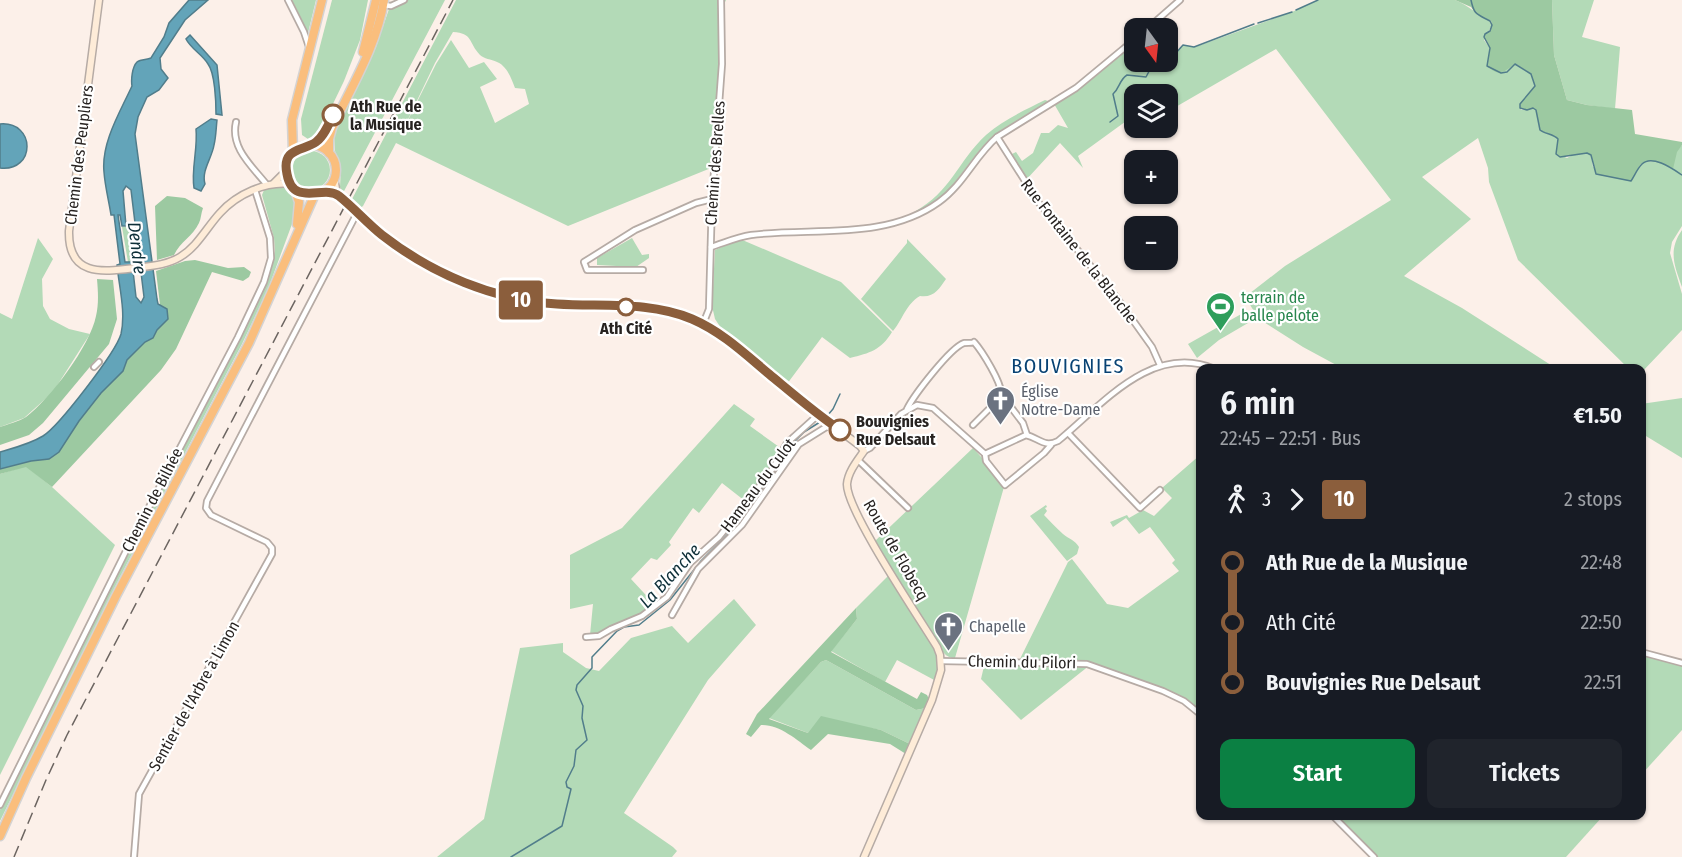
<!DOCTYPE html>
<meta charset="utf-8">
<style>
:root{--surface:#171b24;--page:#20242c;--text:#f1f3f6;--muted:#9ea1a6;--accent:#0b8043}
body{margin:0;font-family:"Fira Sans Condensed",sans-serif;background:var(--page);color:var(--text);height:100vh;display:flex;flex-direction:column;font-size:22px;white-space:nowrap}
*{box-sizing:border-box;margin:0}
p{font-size:20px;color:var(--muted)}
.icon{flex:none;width:33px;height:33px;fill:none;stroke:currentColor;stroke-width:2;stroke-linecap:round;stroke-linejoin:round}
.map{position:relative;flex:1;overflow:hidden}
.sheet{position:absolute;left:1196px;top:364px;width:450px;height:456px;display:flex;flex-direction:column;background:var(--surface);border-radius:12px;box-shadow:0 2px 4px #0004}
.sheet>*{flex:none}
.badge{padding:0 12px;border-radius:4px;font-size:21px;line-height:39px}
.needle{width:39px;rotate:165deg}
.fabs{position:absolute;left:1124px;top:18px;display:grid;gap:12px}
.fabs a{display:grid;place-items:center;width:54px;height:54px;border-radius:12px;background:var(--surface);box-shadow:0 2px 4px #0004;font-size:30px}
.map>.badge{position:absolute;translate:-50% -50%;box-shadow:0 0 0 3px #fff}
.legs{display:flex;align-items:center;gap:9px;height:66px;padding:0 24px;font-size:20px}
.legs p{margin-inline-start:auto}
.overview{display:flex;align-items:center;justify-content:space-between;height:102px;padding:0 24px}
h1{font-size:33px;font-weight:600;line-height:45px}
.primary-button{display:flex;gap:12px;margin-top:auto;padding:12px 24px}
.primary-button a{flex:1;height:69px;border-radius:12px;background:var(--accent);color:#fff;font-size:24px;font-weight:600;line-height:69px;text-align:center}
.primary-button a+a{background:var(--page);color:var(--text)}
ul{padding:0 24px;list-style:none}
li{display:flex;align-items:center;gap:21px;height:60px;font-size:22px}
li i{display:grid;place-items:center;width:9px;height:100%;margin:0 8px;background:currentColor}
li i::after{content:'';width:15px;height:15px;margin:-8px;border:4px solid;border-radius:50%;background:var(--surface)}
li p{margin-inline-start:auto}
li:first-child i{background:linear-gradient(#0000 50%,currentColor 0)}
li:last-child i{background:linear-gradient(currentColor 50%,#0000 0)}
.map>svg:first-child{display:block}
.green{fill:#b3dab7;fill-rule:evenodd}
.forest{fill:#9cc9a1}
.water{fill:#63a4b9;stroke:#517d8b;stroke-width:1.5;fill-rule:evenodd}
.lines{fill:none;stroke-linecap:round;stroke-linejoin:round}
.stream{stroke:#517d8b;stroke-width:1.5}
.street-casing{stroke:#b6aba5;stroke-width:8}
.secondary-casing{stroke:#b6aba5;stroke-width:9}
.highway-casing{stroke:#d4d3d3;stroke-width:11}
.street{stroke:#fff;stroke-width:4.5}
.secondary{stroke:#feecd8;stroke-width:6}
.highway{stroke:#fabe7d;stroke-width:8}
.rail{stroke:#6c6561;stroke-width:1.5;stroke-dasharray:12 6;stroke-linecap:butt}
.line-1-casing{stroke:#fff;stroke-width:14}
.line-1{stroke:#8b5e3c;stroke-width:9}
.stop-1-dot{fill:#fff;stroke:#8b5e3c;stroke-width:3}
.labels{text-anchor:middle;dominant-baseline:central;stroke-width:4.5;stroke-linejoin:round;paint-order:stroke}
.stop-label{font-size:16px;font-weight:bold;fill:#272321;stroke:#fff;text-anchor:start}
.street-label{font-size:16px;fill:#272321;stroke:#fff}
.leisure-label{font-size:16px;fill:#27864d;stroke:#fff;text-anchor:start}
.worship-label{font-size:16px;fill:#5b616d;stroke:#fff;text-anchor:start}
.water-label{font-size:18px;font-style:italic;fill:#0e2f38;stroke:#fff}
.quarter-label{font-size:20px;letter-spacing:1.5px;fill:#084273;stroke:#fff}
</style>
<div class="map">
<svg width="1682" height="857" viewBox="0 0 1682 857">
<rect width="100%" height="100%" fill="#fcf0e9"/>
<g class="green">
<path d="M292 0H316L308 33Z"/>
<path d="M332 0H368L360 40 344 81 318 135 308 139 302 135 301 119Z"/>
<path d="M406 0H445L343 193 340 187 341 166 335 151 334 135 337 126 376 47 389 9Z"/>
<path d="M456 0H726C716 20 720 42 719 64 717 99 714 133 711 168L568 226 396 143 363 206 359 209 351 201ZM453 32C473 33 468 42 480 55 484 59 491 59 497 62 507 66 511 78 515 88L525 89 529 104 495 123 480 87 497 79 484 62 469 68 451 40 436 64 400 136 435 63Z"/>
<path d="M1318 0H1455C1469 6 1477 14 1490 21L1492 25 1484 40 1490 48 1489 54 1510 67 1515 64 1531 74 1535 86 1523 101 1521 110 1533 108 1536 110 1540 130C1545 134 1554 134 1558 139L1556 153 1567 158C1575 154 1582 151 1591 155L1593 167 1633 178 1636 170 1644 161 1664 163 1682 145V226L1672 242 1670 253 1682 294V330L1641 373V369H1629L1518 260 1489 182 1488 168 1478 138 1422 177 1471 219 1404 276 1462 308 1557 369H1402L1401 366 1398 369H1339L1340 367 1303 347 1259 319 1245 297 1285 266 1391 200 1276 49 1167 112V94H1134V125L1129 119 1078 156 1083 168 1060 143 1026 180 1010 155 1016 152 1022 161 1033 153 1041 133H1049L1058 125 1068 128 1053 102 1076 88 1129 45 1128 50 1134 58V62H1167V57L1175 54 1183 45 1195 47 1292 12Z"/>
<path d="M1552 0H1594L1582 37 1620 47 1615 109 1587 105 1567 100 1554 55Z"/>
<path d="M1045 100 1051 102C1032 114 1002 126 987 142 959 172 954 195 914 214V212C952 191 957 162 986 135 1003 120 1025 110 1045 100Z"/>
<circle cx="311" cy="170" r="19"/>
<path d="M273 187H285C297 198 295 209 294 224H292L268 289 242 344 120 577 0 821V810L16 776 113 581 230 359 265 286 271 270 275 251 274 238 262 195 264 190Z"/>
<path d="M122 227H126L129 231 136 233 139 263 128 262Z"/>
<path d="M1682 230V287C1674 265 1668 250 1682 230Z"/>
<path d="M38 238 53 259 42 279 43 306 50 319 69 329 90 334 53 392 24 418 0 427V313L12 319Z"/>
<path d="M632 238 642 255 649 254V258L636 267 597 265V258Z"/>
<path d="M740 239 841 282 892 332C881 350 870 353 850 358L822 337 787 384 723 331 715 319 712 306 715 250Z"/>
<path d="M907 239 946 279C939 289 934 298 920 296 906 304 903 319 893 331L861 299 907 243Z"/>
<path d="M1243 313 1248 323 1219 340 1197 358 1188 344Z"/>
<path d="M1682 398V458L1641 433V404Z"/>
<path d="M734 404 755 419 750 426 782 449 771 468 745 501 722 483 699 513 693 508 669 542 671 545 657 560 651 558 631 579 656 606 649 611 599 634 590 635 593 604 570 609V555L622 528Z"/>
<path d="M973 448 983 459 1004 487 955 658C945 658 943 651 938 644L875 541Z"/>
<path d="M1200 455V714L1184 701 1093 665 1019 661 1068 562 1072 559 1107 604 1128 608 1179 571 1172 563 1175 560 1150 527 1139 534 1126 518 1113 527 1110 522 1127 515 1129 518 1143 510 1154 516 1172 498 1162 488Z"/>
<path d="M26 466 52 487 115 545 0 775V474Z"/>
<path d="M1046 505 1047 507 1045 508 1047 511 1044 515C1050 521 1056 528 1063 534 1069 539 1075 540 1079 547L1077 554 1067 561 1030 516Z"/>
<path d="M889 575 937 654 939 669 936 681 897 660 885 682 831 651 857 619 856 608Z"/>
<path d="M734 599 756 625 708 680 624 813 673 847 677 851 672 857H437L484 819 520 648 563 643V652L586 668 599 671 631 638 672 626 688 643Z"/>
<path d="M1641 652 1682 663V730L1641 775Z"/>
<path d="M826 660 916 710 926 708 910 744 881 730 858 726 808 733 769 718 821 662Z"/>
<path d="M985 662 1090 665 1021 720 981 679Z"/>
<path d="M1333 816H1603L1566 857H1374Z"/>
</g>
<g class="forest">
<path d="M1455 0H1552L1554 55 1567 100 1587 105 1632 110 1635 134 1682 142V145L1677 152 1673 169C1666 164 1662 164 1655 162 1638 158 1639 170 1631 181L1596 174 1591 155 1587 153 1560 157 1556 154 1558 139C1554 134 1545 134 1540 130L1536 110 1533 108 1527 110 1520 108V104L1535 86 1531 74 1516 64C1503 71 1501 78 1487 66L1490 48 1484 37 1485 34 1490 31 1492 25 1491 21 1476 14 1471 7Z"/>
<path d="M167 196 185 198 203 208C201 213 201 219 199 223 193 236 180 242 174 255L157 260 155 206Z"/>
<path d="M195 260 228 268 244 267 251 272 249 277 243 281 212 272 176 349 161 370 52 487 26 467 0 474V469L31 461 49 459 59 452 79 421 101 393 123 371 127 360 145 342 153 338 157 330 168 319 167 309 160 305 156 271 185 261Z"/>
<path d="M97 279 113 280 117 319 109 344 43 423 29 435 0 445V427C8 424 18 422 26 417 50 399 90 346 96 316 99 304 98 291 97 279Z"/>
<path d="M856 608 857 619 831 652 917 699 921 692 927 695 929 699 926 708 916 710 826 660 821 662 769 719 808 733 821 716 881 730 910 744 906 754 890 744 828 734 811 750C797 740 779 724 761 725L751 737 746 734 757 714Z"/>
</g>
<g class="water">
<path d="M189 0H208L185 20 160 58 161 69 168 78 159 90 147 97 138 117 135 134 157 299 158 304 167 309 168 319 157 330 153 338 145 342 127 360 123 371 101 393 79 421 59 452 49 459 31 461 0 469V452C14 448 30 444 43 436 59 426 116 352 121 334 126 312 119 287 117 265L120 264 114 215H111C109 201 105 187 104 172 101 143 120 112 132 86 131 80 132 67 137 62 141 59 147 60 151 58L164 37 169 23ZM126 186 131 190 144 297 141 303 136 297 132 262H125L118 215H120L122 226H126L123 191Z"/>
<path d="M190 35 217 65 222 115 216 114C216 102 215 73 208 64 202 54 191 49 186 39Z"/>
<path d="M211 119 217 120C216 129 216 137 214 145 212 158 201 171 205 184L201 191 194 188C191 169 198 149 196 129Z"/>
<path d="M0 124C36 121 36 172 0 168Z"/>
</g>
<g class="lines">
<g class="stream">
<path d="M1471 0C1474 15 1477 14 1490 21L1492 25 1490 31 1485 34 1484 37 1490 48 1487 66 1501 73 1507 72 1515 64 1531 74 1535 86 1520 104V108L1527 110 1533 108 1536 110 1540 130C1545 134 1554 134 1558 139L1556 154 1560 157 1587 153 1591 155 1596 174 1631 181C1635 175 1637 169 1642 164 1652 154 1673 169 1682 175"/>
<path d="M1296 10 1318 0"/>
<path d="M1258 23 1292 12"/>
<path d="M1167 57 1175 54 1183 45 1194 47 1254 24"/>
<path d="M1110 122 1118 116 1113 94C1120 88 1119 80 1127 75L1146 77 1154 62"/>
<path d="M827 416 833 409 840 394"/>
<path d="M511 857 562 826 571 789 567 787 566 782 574 766 576 750 587 740 582 718 583 706 576 690 577 685 592 668V657L617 631 624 627 639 625 670 600 701 561 740 522 792 444 804 432 820 422"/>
</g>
<defs>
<g id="street">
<path d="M288 0 304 32 309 47"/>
<path d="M383 5 391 6 404 0"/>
<path d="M1148 28 1180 0"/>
<path d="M236 122C230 148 252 166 267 185"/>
<path d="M997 137 1039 203 1117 298 1152 347 1160 365"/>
<path d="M711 247C724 243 737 237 751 235 813 227 885 241 939 202 963 185 975 156 997 137L1076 88 1134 40"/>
<path d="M643 270H587L584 262 635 230 696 203 712 199"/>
<path d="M703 324 709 309 712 199 722 64 721 0"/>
<path d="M94 367 99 362"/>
<path d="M907 409C914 395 950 348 964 343 965 343 973 343 974 342 982 351 1002 383 1001 394L1023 423 1027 435"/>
<path d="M973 425 1002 396"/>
<path d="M1068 433 1140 508 1160 490"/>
<path d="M864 451 870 448 901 414 917 405 933 408 985 454"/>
<path d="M985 454 1026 435C1039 438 1044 448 1058 441 1102 405 1152 342 1215 369"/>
<path d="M985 454 986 461 1005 485 1044 453 1051 445"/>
<path d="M858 460 908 508"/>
<path d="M672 615 698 569 742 525 799 444 831 424"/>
<path d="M586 637 599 636 611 629 642 616 667 597 690 563 719 537 770 473 787 443 818 415"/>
<path d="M1641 652 1682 663"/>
<path d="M941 661 1087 664 1163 691 1184 701 1200 714"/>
<path d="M0 805 125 553 238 337 264 282 271 258 270 238 255 190"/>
<path d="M1333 816 1374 857"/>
<path d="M134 857 139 794 272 554V548L267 542 211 515 206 508 207 501 357 213"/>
</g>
<g id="secondary">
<path d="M99 0 69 231C68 277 102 272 135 268 150 266 167 265 180 257 197 247 207 227 220 213 237 194 266 181 291 184"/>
<path d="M334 178 337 194"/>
<path d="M274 183 286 171"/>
<path d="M320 193 327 191 337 194C397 254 473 300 560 304 600 307 643 302 681 315 730 332 774 378 813 411 828 423 845 434 860 446L864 451C857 461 848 472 847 484 846 510 920 619 937 647L940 655 941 670 932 700 864 857"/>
</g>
<g id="highway">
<path d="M363 52 376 0"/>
<path d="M311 145 320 139 330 120"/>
<circle cx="311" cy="170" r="25"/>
<path d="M293 152 292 120 322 0"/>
<path d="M329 153V139L332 128C351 87 377 46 384 0"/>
<path d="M294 188 299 202 297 224"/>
<path d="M0 836 26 778 116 596 249 343 315 194"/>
</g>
</defs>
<use href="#street" class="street-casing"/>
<use href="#secondary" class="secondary-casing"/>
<use href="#highway" class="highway-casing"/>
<use href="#street" class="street"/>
<use href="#secondary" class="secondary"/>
<use href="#highway" class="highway"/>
<path class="rail" d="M14 857 46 780 67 735 453 0"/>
</g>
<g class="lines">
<defs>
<path id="line-1" d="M333 115C329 124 324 136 316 142 304 151 281 147 287 174 293 208 324 184 339 196 354 208 367 223 382 235 432 274 494 300 557 304 602 307 649 301 692 319 722 332 744 353 769 374 792 393 815 413 840 430"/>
</defs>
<use href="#line-1" class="line-1-casing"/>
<use href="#line-1" class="line-1"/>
</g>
<defs>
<symbol id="stadium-pin" viewBox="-11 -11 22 30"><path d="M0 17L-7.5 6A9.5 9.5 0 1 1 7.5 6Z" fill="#2e9e5b" stroke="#fff"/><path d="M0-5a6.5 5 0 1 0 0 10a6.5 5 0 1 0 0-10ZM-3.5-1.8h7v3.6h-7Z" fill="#fff"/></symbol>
<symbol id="church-pin" viewBox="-11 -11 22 30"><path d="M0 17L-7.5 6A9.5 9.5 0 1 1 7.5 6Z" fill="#6b7280" stroke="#fff"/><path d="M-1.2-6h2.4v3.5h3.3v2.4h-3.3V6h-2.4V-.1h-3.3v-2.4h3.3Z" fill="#fff"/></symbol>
</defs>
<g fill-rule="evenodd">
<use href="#stadium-pin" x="1204" y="290" width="33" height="45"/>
<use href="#church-pin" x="984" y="384" width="33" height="45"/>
<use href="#church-pin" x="932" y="610" width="33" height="45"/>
</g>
<g class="stop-1-dot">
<circle cx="333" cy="115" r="10"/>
<circle cx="626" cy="307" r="8"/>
<circle cx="840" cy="430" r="10"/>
</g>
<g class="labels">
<g class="stop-label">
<text x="350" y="106">Ath Rue de<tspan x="350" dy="18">la Musique</tspan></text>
<text x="626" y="328" text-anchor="middle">Ath Cité</text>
<text x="856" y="421">Bouvignies<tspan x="856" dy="18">Rue Delsaut</tspan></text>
</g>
<g class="street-label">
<text transform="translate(79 155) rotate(-83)">Chemin des Peupliers</text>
<text transform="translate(715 163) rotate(-86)">Chemin des Brelles</text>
<text transform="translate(1079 251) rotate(52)">Rue Fontaine de la Blanche</text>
<text transform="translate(758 485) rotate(-53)">Hameau du Culot</text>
<text transform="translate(152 500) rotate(-63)">Chemin de Bilhée</text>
<text transform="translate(896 550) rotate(60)">Route de Flobecq</text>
<text transform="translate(1022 662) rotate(1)">Chemin du Pilori</text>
<text transform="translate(194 696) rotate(-61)">Sentier de l'Arbre à Limon</text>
</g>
<g class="leisure-label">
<text x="1241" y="297">terrain de<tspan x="1241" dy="18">balle pelote</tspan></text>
</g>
<g class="worship-label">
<text x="1021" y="391">Église<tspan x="1021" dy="18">Notre-Dame</tspan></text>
<text x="969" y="626">Chapelle</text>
</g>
<g class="water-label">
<text transform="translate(137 248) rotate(83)">Dendre</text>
<text transform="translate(670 576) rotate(-47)">La Blanche</text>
</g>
<g class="quarter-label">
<text x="1068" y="366">BOUVIGNIES</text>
</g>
</g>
</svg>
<div class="fabs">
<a><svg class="needle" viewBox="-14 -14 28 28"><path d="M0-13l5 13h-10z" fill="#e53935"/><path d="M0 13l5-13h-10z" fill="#9ea1a6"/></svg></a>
<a><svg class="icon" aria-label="layers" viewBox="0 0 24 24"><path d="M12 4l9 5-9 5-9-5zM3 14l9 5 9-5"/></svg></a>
<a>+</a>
<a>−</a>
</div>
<b class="badge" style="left:521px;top:300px;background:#8b5e3c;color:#fff">10</b>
<section class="sheet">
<div class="overview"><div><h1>6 min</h1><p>22:45 – 22:51 · Bus</p></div><b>€1.50</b></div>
<div class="legs"><svg class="icon" aria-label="walk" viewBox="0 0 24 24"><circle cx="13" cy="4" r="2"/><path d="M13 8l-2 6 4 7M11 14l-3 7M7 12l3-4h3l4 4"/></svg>3<svg class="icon" aria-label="forward" viewBox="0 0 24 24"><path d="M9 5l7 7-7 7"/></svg><b class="badge" style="background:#8b5e3c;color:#fff">10</b><p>2 stops</p></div>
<ul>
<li><i style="color:#8b5e3c"></i><b>Ath Rue de la Musique</b><p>22:48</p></li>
<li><i style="color:#8b5e3c"></i><span>Ath Cité</span><p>22:50</p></li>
<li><i style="color:#8b5e3c"></i><b>Bouvignies Rue Delsaut</b><p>22:51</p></li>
</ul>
<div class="primary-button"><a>Start</a><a>Tickets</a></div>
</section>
</div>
